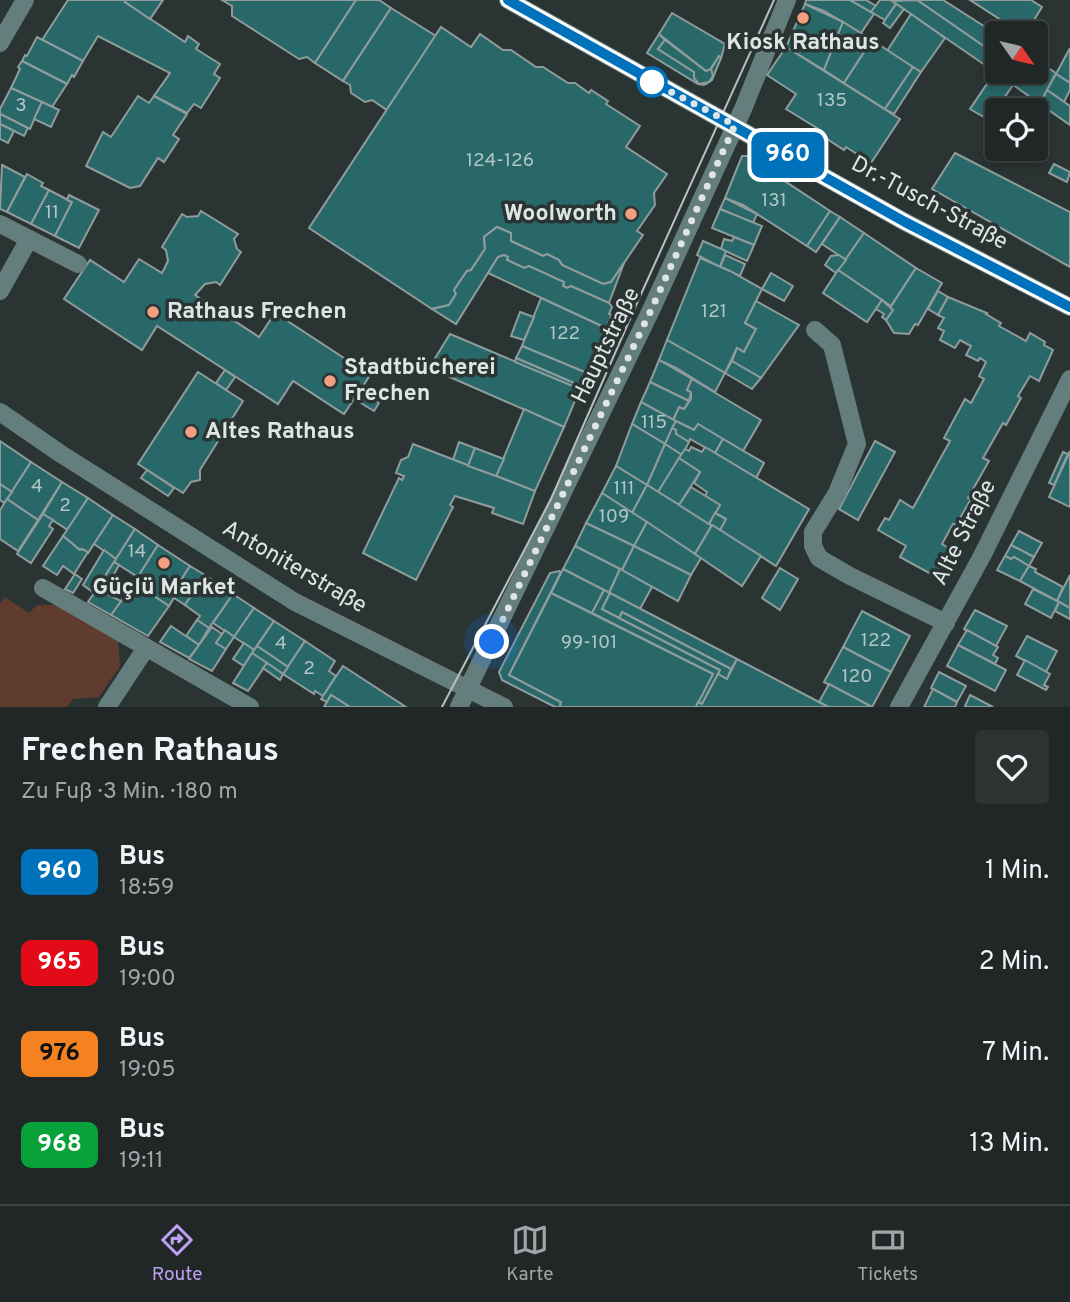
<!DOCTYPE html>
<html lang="de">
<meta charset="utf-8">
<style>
:root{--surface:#202726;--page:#2d3332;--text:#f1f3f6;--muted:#a2a5a7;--line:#3d4443;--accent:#bca0f2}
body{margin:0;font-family:Overpass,sans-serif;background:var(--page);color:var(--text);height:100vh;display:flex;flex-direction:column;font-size:26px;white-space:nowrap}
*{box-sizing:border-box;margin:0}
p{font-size:23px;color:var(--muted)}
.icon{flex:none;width:38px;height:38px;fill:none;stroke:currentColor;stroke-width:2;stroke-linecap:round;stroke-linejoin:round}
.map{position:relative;height:707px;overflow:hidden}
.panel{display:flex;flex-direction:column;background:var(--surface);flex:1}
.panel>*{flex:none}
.badge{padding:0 14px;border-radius:10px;font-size:24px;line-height:46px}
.needle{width:46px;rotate:124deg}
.fabs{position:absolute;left:985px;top:21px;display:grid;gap:14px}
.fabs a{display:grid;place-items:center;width:63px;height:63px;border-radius:7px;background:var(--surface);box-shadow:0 4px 10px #0003,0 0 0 2px var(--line);font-size:35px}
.you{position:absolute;width:35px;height:35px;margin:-18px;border:5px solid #fff;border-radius:50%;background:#1a73e8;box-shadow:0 0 0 10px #1a73e833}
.map>.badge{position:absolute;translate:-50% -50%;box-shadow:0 0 0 4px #fff}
.round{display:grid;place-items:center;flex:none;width:74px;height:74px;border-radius:7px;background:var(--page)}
.head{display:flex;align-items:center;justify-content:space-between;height:119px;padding:0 21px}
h1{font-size:33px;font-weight:700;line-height:52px}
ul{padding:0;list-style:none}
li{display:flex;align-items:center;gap:21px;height:91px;padding:0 21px}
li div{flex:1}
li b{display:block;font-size:26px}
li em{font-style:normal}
li .badge{min-width:77px;font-weight:700;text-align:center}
.dock{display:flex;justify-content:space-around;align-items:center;height:98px;border-top:2px solid var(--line);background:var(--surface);font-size:19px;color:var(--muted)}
.dock a{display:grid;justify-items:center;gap:4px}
.dock .selected{color:var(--accent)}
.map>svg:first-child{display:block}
.green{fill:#603c2f}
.building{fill:#296869;stroke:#909c9c;stroke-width:2}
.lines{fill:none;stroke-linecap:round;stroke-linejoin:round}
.minor{stroke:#647d7d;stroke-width:18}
.tram{stroke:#b8c0bf;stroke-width:2}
.line-casing{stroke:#fff;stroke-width:16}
.line{stroke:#0072bc;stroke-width:10}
.walk{stroke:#dee5e4;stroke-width:7;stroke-dasharray:0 12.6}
.poi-dot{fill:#f2a081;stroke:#2a3433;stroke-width:2.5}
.stop-dot{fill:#fff;stroke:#0072bc;stroke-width:3.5}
.labels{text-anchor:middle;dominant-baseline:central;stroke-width:7;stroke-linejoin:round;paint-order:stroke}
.number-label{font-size:19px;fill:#b1c6c5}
.poi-label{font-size:23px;font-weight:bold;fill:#dee5e4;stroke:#2a3433;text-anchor:start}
.street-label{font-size:23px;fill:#dee5e4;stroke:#2a3433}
</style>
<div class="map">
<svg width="1070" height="707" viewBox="0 0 1070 707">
<rect width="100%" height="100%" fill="#2a3433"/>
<path class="green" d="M5 597 29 613 37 605H55L118 640 120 666 99 697 73 699 67 707H0V604Z"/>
<g class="building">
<path d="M68 0H126L125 2 185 42 188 36 199 44 196 49 220 64 214 74 220 78 201 108 194 104 187 113 154 96 170 73 98 36 83 61 42 40Z"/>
<path d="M126 0H163L150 19 125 2Z"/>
<path d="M222 0H356L315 63 307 57 299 59 232 16V6Z"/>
<path d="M356 0H379L391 8 343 81 315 63Z"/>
<path d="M806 0H850L874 14 861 33 824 11 805 4Z"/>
<path d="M850 0H866L876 6 871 12Z"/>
<path d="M880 0H891L896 4 885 20 871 12Z"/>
<path d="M917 0H943L998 35V56Z"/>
<path d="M917 0 998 56V68L995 72 892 1Z"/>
<path d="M970 0H1031L1042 7 1026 33H1021Z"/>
<path d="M805 4 843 22 824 70 786 47Z"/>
<path d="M896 4 904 9 890 28 883 23Z"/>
<path d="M391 8 436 36 387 110 372 100 365 102 351 93 350 85 343 81Z"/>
<path d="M672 13 725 44 721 58 719 56 709 71H706L659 34Z"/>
<path d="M911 14 945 38 921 72 887 51Z"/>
<path d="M843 22 872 40 844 83 824 70Z"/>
<path d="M441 27 471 47 480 34 503 50H511L536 67H543L568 83H575L589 93 591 90 608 101 606 104 640 126 626 147 667 174 654 193 655 205 637 231 643 235 611 282 603 284 562 265 559 260 547 254 543 256 511 241V233L497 227 484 237 485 249 471 270 467 271 454 290 456 294 449 305 432 309 309 228Z"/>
<path d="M659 34 665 40 658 49 694 72V78L699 84H706L712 80 711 69 719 56 721 58 712 80 704 85 698 84 647 53Z"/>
<path d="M37 37 83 61 74 77 72 75 67 84 22 61 25 55 27 56Z"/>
<path d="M665 40 706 71 711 69 713 76 709 82 699 84 694 78V72L658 49Z"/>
<path d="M872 40 913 67 885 109 844 83Z"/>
<path d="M786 47 900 119 871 163 846 147 844 150 818 133 820 130 786 109 796 94 767 75Z"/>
<path d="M1070 48V83L1056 74Z"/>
<path d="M1036 60 1056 73 1040 104 995 72 998 68V72H1036Z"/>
<path d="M22 61 67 84 52 107 11 88 20 69 18 67Z"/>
<path d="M913 67 921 72 894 114 885 109Z"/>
<path d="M995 72 1013 85 989 120 970 109Z"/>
<path d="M1056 74 1070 83V90L1064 102 1047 90Z"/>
<path d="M11 88 42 102 30 129 0 114V109Z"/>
<path d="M1047 90 1070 106V125L1040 104Z"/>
<path d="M138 96 149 103 154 96 187 114 173 135 179 139 164 162 158 158 140 186 130 188 86 166 103 132 111 137Z"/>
<path d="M42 102 59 110 51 127 34 119Z"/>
<path d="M0 114 28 128 24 136 0 124Z"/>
<path d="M0 124 14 131 8 143 0 139Z"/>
<path d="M955 153 1070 212V267L932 189Z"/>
<path d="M742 156H747L830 211 807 246 743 205 725 198Z"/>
<path d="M1054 164 1070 172 1067 182 1049 173Z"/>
<path d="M2 165 25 177 7 212 0 209Z"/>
<path d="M27 174 43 183 41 186 49 190 31 224 7 212Z"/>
<path d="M49 190 72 202 55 236 31 224Z"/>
<path d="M69 195 99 210 79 248 55 236 72 202 67 200Z"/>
<path d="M725 198 757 214 753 223 720 209Z"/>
<path d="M720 209 762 226 754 245 712 228Z"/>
<path d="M201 211 238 234 234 239 237 249 241 252 220 285 216 282 205 284 195 295 259 337 275 313 370 375 360 391 379 403 374 411 354 399 344 414 293 381 278 404 157 326 142 350 64 299 90 260 124 282 139 259 162 273 168 261 166 250 162 247 182 214 187 217 198 216Z"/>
<path d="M830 211 840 217 816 252 807 246Z"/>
<path d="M840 217 864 233 846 260 822 244Z"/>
<path d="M497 227 511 233V241L543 256 547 254 559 260 562 265 603 284 611 282 624 263 609 303 571 286 567 288 563 286 564 282 529 266 524 268 507 260 508 257 504 255 498 257 456 324 432 309 449 305 456 294 454 290 467 271 471 270 485 249 484 237Z"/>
<path d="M864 233 916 268 891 306 838 270Z"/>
<path d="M734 237 754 245 747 261 721 249 724 239 732 241Z"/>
<path d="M703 241 726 251 720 267 697 255Z"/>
<path d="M504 255 508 257 507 260 524 268 529 266 564 282 563 286 567 288 571 286 609 303 612 307 609 314 612 315 606 328 488 273 498 257Z"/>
<path d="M725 255 745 264 740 276 720 267Z"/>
<path d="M839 255 846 260 836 273 825 265 831 256Z"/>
<path d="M700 258 730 271 762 289 745 323 756 329 744 352 737 348 725 373 667 340Z"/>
<path d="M916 268 942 283 918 325 915 324 909 334 894 333 886 320 893 310 890 308Z"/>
<path d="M838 270 882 300 867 322 823 293Z"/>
<path d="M771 273 793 286 784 301 762 289Z"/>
<path d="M938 291 948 297 938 315 928 309Z"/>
<path d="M948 297 987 313 986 314 1001 323 999 326 1026 341 1030 333 1045 342 1044 345 1053 350 1039 381 1030 376 1018 396 1021 398 1006 425 1003 423 983 458 989 461 968 498 971 499 956 525 953 524 942 544 955 552 940 579 900 557 906 546 878 530 885 518 889 520 900 500 913 508 950 441 944 438 965 399 971 403 984 379 979 376 986 362 980 358 978 361 966 355 971 346 960 340 955 348 940 340 944 331 938 328 944 318 938 315Z"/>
<path d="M541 298 606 328 587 373 522 346Z"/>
<path d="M882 300 893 310 886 320 882 317 884 314 876 309Z"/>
<path d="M756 301 799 325 761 378 732 361 737 348 744 352 756 329 745 323Z"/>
<path d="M520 312 534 317 524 340 511 336Z"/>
<path d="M450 334 580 389 564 427 429 368Z"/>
<path d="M667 340 725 373 715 392 676 368 659 360Z"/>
<path d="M522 346 587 373 581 386 516 358Z"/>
<path d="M516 358 581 386 580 389 515 362Z"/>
<path d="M659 360 692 379 687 390 691 392 689 401 650 382Z"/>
<path d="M732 361 761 378 752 389 725 373Z"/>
<path d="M225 370 235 377 226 390 216 383Z"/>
<path d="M198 372 243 401 200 470V480L191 482 183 493 138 464Z"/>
<path d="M692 379 761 420 743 451 698 424 694 430 673 420 679 407 684 409 691 399V392L687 390Z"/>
<path d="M650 382 689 401 684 409 679 407 673 420 641 402Z"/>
<path d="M641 402 676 421 665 444 632 424Z"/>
<path d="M524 409 564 427 535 491 496 476Z"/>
<path d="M676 421 694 430 698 424 723 439 715 453 690 439 689 442 676 434V430L672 428Z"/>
<path d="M632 424 665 444 647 485 616 466Z"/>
<path d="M672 428 676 430V434L689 442 682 455 665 444Z"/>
<path d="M723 439 764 463 756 478 715 453Z"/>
<path d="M0 441 31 462 12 492 0 484Z"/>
<path d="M875 441 895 452 858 520 839 509Z"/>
<path d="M459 442 475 448 468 466 453 460Z"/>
<path d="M413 444 535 491 523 524 492 513 494 508 455 496 450 505 453 507 416 580 363 553 399 478 402 480 404 476 396 473 401 460 408 457Z"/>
<path d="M665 444 682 455 658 492 647 485Z"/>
<path d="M691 447 702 452 705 447 809 509 776 566 720 530 726 519 715 513 720 505 705 496 707 492 694 483 700 472 679 458 685 449 689 451Z"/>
<path d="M475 448 504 459 496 476 468 466Z"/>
<path d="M1070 451V507L1049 497Z"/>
<path d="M1063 452 1068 454 1054 485 1049 483Z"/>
<path d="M679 458 700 472 679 505 658 492Z"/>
<path d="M31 462 62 482 38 520 7 499Z"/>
<path d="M616 466 647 485 632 513 602 493Z"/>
<path d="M147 470 174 488 168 496 141 478Z"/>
<path d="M62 482 88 498 68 530 43 514Z"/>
<path d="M0 484 12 492 4 503 0 500Z"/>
<path d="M647 485 712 525 695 554 632 513Z"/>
<path d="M691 487 720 505 709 524 679 505Z"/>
<path d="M602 493 647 522 634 546 586 523Z"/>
<path d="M88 498 113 515 88 553 82 549 80 550 63 536Z"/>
<path d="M7 499 38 520 18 551 0 539V510Z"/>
<path d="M715 513 726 519 720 530 709 524Z"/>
<path d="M43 514 53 520 49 526 53 529 31 563 17 554Z"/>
<path d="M113 515 135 529 116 559 94 544Z"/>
<path d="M647 522 701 558 691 575 634 546Z"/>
<path d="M586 523 634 546 622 570 575 546Z"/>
<path d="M712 525 761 556 742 586 695 554Z"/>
<path d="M135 529 158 545 138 577 114 562Z"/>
<path d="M1019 531 1042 543 1034 557 1011 545Z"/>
<path d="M63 536 80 550 82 549 88 552 74 574 63 566 57 575 43 566Z"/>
<path d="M158 545 190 566 172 594 175 596 169 606 134 583Z"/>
<path d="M1011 545 1034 557 1029 566 1014 557 1011 559 1005 556Z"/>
<path d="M575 546 620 569 609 593 563 569Z"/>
<path d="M634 546 691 575 678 601 622 570Z"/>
<path d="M104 550 116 559 94 593 83 585Z"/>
<path d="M1005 556 1011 559 1014 557 1029 566 1020 581 997 570Z"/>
<path d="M114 562 119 565 104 592 97 589Z"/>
<path d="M190 566 205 575 185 605 174 598 175 596 172 594Z"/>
<path d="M1029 566 1036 569 1035 572 1063 587 1057 601 1020 581Z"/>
<path d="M780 568 798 579 780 610 762 598Z"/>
<path d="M563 569 604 590 592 613 551 593Z"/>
<path d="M620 569 652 587 640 609 609 593Z"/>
<path d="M559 571 561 572 509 675 561 702 560 707H555L502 680 499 672 550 573Z"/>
<path d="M75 574 82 579 73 593 65 589Z"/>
<path d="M205 575 233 594 209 628 197 620 200 616 185 605Z"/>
<path d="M1070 575V608L1057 601Z"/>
<path d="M134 583 169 606 148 636 111 615Z"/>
<path d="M97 589 121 601 111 615 88 602Z"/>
<path d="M1033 589 1059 602 1051 618 1025 604Z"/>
<path d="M604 590 610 593 602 609 720 670 702 704 698 702 713 674 592 613Z"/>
<path d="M551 593 713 674 696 707H560L561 702 509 675Z"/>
<path d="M610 593 737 659 731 669 622 612 619 618 602 609Z"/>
<path d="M233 594 254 608 234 637 213 623Z"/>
<path d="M1059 602 1070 608V619L1055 611Z"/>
<path d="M254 608 274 621 254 650 234 637Z"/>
<path d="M975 610 1007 626 996 646 964 629Z"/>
<path d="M862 611 910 636 891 672 843 647Z"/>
<path d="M622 612 731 669 727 679 718 674 720 670 619 618Z"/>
<path d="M197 620 209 628 199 645 186 636Z"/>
<path d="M274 621 305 641 288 667 257 646Z"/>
<path d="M171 626 199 645 189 658 160 642Z"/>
<path d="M212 627 222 634 216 643 226 649 212 671 189 659Z"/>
<path d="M225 630 234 637 226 649 216 643Z"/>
<path d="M967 630 998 647 993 655 998 658 995 664 958 645Z"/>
<path d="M1027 636 1057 651 1046 672 1016 656Z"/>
<path d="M305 641 335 661 329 671 336 676 323 696 315 691 314 694 283 674Z"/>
<path d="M244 643 254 650 244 666 233 659Z"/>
<path d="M958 645 1006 670 995 691 947 666Z"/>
<path d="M257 646 288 667 283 674 252 653Z"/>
<path d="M843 647 891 672 872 707 824 682Z"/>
<path d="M252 653 267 663 248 691 233 683Z"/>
<path d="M737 659 819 702 829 707H696L698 702 702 704 718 674 727 679Z"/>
<path d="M1025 660 1050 674 1044 685 1048 687 1046 690 1017 675Z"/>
<path d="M267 663 283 674 280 680 263 668Z"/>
<path d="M343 666 406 707H350L331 695 327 702 321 699Z"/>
<path d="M939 672 966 686 957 702 931 688Z"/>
<path d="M829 684 872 707H829L819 702Z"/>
<path d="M933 689 957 702 955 707H924Z"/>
<path d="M331 695 350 707H324Z"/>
<path d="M970 695 993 707H967L965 706Z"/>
</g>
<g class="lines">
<g class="minor">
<path d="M508 0 905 222 1070 307"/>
<path d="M0 43 25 0"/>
<path d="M0 224 78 264"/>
<path d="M0 291 29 239"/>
<path d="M815 330 832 345 857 444 837 493 813 532V546L819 558 848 575 946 623"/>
<path d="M0 412 61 454 295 602 504 707"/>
<path d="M43 588 250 707"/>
<path d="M107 707 146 648"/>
<path d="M459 707 652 308 743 109 787 0"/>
<path d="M899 707 982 556 1070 379"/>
</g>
<path class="tram" d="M442 707 551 499 637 303 774 0"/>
</g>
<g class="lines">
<defs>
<path id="line" d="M508 0 905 222 1070 307"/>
</defs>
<use href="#line" class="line-casing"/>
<use href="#line" class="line"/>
<path class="walk" d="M492 642 652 308 735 125 652 82"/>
</g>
<g class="poi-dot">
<circle cx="803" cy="18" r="7"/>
<circle cx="631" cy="214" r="7"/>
<circle cx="153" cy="312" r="7"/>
<circle cx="330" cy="381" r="7"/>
<circle cx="191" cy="432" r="7"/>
<circle cx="164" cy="563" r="7"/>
</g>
<circle class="stop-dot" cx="652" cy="82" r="14"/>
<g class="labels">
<g class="number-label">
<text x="832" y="101">135</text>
<text x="21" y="106">3</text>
<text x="500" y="161">124-126</text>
<text x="774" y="201">131</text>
<text x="52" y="213">11</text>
<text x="714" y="312">121</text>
<text x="565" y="334">122</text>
<text x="654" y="423">115</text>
<text x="37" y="487">4</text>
<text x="624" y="489">111</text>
<text x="65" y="506">2</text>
<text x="614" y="517">109</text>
<text x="137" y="552">14</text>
<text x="876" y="641">122</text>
<text x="589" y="643">99-101</text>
<text x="281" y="644">4</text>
<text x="309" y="669">2</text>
<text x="857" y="677">120</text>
</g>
<g class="poi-label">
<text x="803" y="43" text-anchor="middle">Kiosk Rathaus</text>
<text x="617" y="214" text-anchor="end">Woolworth</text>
<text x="167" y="312">Rathaus Frechen</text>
<text x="344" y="368">Stadtbücherei<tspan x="344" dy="26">Frechen</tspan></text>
<text x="205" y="432">Altes Rathaus</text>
<text x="164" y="588" text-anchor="middle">Güçlü Market</text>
</g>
<g class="street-label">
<text transform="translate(929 204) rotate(28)">Dr.-Tusch-Straße</text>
<text transform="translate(607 346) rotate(-64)">Hauptstraße</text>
<text transform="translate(965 533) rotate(-63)">Alte Straße</text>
<text transform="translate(294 568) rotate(30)">Antoniterstraße</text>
</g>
</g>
</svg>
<div class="fabs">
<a><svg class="needle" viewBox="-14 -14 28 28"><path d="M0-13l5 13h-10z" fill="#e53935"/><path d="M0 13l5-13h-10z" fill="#a2a5a7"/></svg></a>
<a><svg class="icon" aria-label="locate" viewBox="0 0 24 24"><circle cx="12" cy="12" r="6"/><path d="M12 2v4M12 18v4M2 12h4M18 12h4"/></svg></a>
</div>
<div class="you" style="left:492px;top:642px"></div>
<b class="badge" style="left:788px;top:155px;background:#0072bc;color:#fff">960</b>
</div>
<section class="panel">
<div class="head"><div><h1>Frechen Rathaus</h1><p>Zu Fuß · 3 Min. · 180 m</p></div><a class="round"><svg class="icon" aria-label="heart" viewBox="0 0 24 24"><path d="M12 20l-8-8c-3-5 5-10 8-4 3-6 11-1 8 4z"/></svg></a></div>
<ul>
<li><span class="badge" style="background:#0072bc;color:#fff">960</span><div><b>Bus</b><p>18:59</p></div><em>1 Min.</em></li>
<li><span class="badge" style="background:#e30b18;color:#fff">965</span><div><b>Bus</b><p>19:00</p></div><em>2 Min.</em></li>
<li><span class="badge" style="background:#f58220;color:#111">976</span><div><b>Bus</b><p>19:05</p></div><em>7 Min.</em></li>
<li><span class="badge" style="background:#09a13a;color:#fff">968</span><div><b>Bus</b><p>19:11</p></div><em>13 Min.</em></li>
</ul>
</section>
<nav class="dock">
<a class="selected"><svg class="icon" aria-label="directions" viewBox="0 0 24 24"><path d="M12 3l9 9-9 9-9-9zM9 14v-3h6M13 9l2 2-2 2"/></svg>Route</a>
<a><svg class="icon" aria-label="map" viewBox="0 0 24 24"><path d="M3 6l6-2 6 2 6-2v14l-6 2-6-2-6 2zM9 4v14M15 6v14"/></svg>Karte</a>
<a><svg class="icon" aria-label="tickets" viewBox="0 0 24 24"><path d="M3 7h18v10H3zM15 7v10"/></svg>Tickets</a>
</nav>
